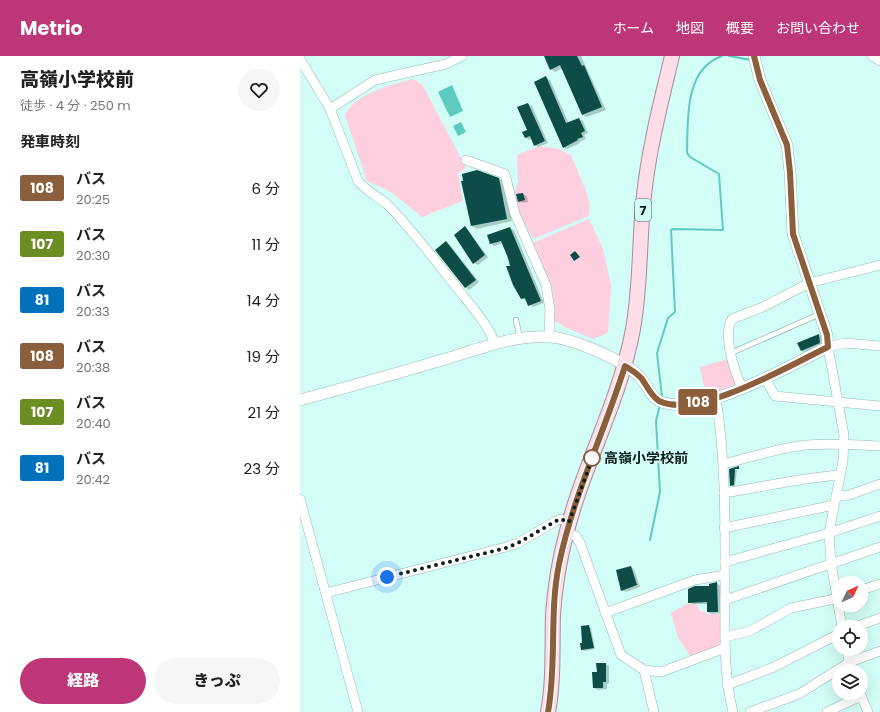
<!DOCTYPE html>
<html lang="ja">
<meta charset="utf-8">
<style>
:root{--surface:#fff;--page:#f6f6f6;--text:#202124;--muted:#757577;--accent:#bd3778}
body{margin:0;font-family:Poppins,"Noto Sans JP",sans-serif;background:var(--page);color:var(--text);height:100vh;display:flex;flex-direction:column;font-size:15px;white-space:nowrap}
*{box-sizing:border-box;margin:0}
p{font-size:13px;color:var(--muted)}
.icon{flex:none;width:22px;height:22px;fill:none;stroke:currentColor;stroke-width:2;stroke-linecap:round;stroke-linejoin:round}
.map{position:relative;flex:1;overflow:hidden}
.sheet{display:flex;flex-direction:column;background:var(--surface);width:300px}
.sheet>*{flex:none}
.badge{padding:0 8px;border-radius:3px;font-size:14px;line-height:26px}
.needle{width:26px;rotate:46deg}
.tools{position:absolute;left:532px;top:520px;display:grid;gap:8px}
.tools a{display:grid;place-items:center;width:36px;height:36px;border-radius:50%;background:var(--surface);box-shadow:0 4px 16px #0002;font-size:20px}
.you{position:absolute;width:20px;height:20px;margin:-10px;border:3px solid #fff;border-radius:50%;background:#1a73e8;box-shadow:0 0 0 6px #1a73e833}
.map>.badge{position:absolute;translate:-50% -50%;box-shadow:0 0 0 2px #fff}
h2{padding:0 20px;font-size:15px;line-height:36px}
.round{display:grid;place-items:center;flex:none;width:42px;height:42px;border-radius:21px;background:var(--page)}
.overview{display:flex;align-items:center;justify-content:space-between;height:68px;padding:0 20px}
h1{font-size:19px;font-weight:800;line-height:30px}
.primary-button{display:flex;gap:8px;margin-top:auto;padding:8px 20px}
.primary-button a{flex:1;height:46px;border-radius:24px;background:var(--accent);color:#fff;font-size:16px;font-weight:800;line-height:46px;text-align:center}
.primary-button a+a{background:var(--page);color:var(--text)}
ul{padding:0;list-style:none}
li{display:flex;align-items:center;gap:12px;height:56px;padding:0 20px}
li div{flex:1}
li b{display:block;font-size:15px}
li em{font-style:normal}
li .badge{min-width:44px;font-weight:700;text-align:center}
header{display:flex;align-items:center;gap:24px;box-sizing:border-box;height:56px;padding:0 20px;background:var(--accent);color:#fff}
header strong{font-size:19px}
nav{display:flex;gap:22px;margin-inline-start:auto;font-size:14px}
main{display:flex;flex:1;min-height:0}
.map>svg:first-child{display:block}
.green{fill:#fdcfdf}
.water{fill:#5ecbbf}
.shadow{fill:#0003}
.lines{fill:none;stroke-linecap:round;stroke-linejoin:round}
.stream{stroke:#5ecbbf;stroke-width:2}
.building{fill:#0d4c47}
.service-casing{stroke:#92bab5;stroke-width:6}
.minor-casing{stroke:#92bab5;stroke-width:10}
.tertiary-casing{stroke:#92bab5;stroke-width:12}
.primary-casing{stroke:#a98b97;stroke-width:16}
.service{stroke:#fff;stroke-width:4.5}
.minor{stroke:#fff;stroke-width:9}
.tertiary{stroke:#fff;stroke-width:11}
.primary{stroke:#fddde8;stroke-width:14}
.line-casing{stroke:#fff;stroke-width:9}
.line{stroke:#8b5e3c;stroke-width:6}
.walk{stroke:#0e1e1c;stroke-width:4;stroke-dasharray:0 7.2}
.stop-dot{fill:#fff;stroke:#8b5e3c;stroke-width:2}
.labels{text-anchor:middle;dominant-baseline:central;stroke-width:4;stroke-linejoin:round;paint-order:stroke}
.shield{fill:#d3fdf7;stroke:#49615e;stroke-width:1}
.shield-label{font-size:13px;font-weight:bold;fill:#0e1e1c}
.stop-label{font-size:14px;font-weight:bold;fill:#0e1e1c;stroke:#d3fdf7;text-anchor:start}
</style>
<header>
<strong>Metrio</strong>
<nav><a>ホーム</a><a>地図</a><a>概要</a><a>お問い合わせ</a></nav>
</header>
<main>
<section class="sheet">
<div class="overview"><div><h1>高嶺小学校前</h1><p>徒歩 · 4 分 · 250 m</p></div><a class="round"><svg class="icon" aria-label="heart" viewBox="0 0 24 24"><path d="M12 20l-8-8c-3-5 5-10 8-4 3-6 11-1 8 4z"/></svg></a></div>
<h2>発車時刻</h2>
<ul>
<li><span class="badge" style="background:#8b5e3c;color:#fff">108</span><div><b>バス</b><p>20:25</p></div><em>6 分</em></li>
<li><span class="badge" style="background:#6b8e23;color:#fff">107</span><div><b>バス</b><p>20:30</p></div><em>11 分</em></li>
<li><span class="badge" style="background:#0072bc;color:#fff">81</span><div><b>バス</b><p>20:33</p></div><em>14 分</em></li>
<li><span class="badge" style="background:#8b5e3c;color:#fff">108</span><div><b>バス</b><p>20:38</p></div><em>19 分</em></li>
<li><span class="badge" style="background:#6b8e23;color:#fff">107</span><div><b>バス</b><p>20:40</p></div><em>21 分</em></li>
<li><span class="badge" style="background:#0072bc;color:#fff">81</span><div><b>バス</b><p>20:42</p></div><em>23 分</em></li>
</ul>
<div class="primary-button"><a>経路</a><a>きっぷ</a></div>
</section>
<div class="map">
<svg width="580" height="656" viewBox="0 0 580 656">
<rect width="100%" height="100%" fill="#d3fdf7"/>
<g class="green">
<path d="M112 23 122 28 166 112 158 117 163 145 122 161 91 136 67 125 45 59C55 38 90 29 112 23Z"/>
<path d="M239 90 259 93 271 99 286 135 290 149 289 160 233 183 219 157 215 136 218 126 217 99Z"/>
<path d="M289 163 303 193 311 229 308 277 293 283 265 271 253 264 254 247 232 187Z"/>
<path d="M428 303 437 328 406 339 400 311Z"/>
<path d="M395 547 401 556 405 555 406 558H419L422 565V591L391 602 378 581 371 557 387 548Z"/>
</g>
<g class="water">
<path d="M152 29 163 55 150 61 138 36Z"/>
<path d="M161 66 166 76 158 80 153 70Z"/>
</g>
<g class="shadow">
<path d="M245 0H281L306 54 287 61 283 59 263 12 255 16 251 13Z"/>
<path d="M246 22 250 24 269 68 279 63 283 65 288 77 284 79 286 83 281 85 278 88 267 93 263 91Z"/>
<path d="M228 48 232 50 248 87 238 91 235 89 232 83 229 84 226 82 224 77 229 75Z"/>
<path d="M198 123 204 126 212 165 177 173 172 170Z"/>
<path d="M223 138 227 140 228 146 223 147 219 145Z"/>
<path d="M165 172 168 174 188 201 178 209 174 207Z"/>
<path d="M210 172 214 174 244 247 233 251 222 242 203 187 194 190 191 188 188 179Z"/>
<path d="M146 187 150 189 179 226 169 234 166 232Z"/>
<path d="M519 279 521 280 522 288 504 296 502 295 499 287Z"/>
<path d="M439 411 432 414H437L435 430H433L431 429 430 414Z"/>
<path d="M331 511 334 513 340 531 326 536 322 534Z"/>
<path d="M417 527 421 530 422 557 412 558 408 556V548H393L389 546Z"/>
<path d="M289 570 291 572 295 593 284 595 282 594Z"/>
<path d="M305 608 309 610V627L307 628V633L298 634 294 632 298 617Z"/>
</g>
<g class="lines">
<g class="stream">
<path d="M429 0 451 4"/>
<path d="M362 341 357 297 368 262 375 256 371 174 374 173 423 174 419 118 390 101 387 97C388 64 384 13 422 0"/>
<path d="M350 484 360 436 356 365 360 349"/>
</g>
</g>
<g class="building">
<path d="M244 0H277L282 10 284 9 302 51 282 59 260 9 250 14Z"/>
<path d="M246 20 266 67 279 62 285 75 281 77 283 81 277 83 278 84 263 92 234 26Z"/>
<path d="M228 47 245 85 234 90 230 80 225 82 222 76 227 74 217 51Z"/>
<path d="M177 114 199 122 207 163 171 170 161 125H163L162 118Z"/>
<path d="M223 137 225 144 218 146 216 138Z"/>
<path d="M165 170 185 199 173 208 154 179Z"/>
<path d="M210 171 241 245 228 250 225 242 221 243 213 229 206 210H210L208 202 201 185 190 188 187 179Z"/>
<path d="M146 185 176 224 165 232 135 194Z"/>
<path d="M275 195 280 201 274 205 270 199Z"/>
<path d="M519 278 520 287 501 295 497 287Z"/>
<path d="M439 410V413H435L434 429 430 430 429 413Z"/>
<path d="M331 510 337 529 321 535 316 514Z"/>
<path d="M417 526 418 556H407V546L388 547V533L395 530H409V528Z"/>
<path d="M289 569 294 592 281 594 280 587H282L281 570Z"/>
<path d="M296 607H306V626H303V632H293L292 616H297Z"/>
</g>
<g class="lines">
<defs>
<g id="service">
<path d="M216 264 220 282"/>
<path d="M431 297 520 258"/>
</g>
<g id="minor">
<path d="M572 0 580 5"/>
<path d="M0 3 30 53 58 125C67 136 79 141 89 150 115 177 138 208 161 237 173 252 189 270 195 288"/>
<path d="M30 53 75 24 146 8 162 0"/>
<path d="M166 104 205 118 215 158 246 229 250 254 249 281"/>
<path d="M465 322 475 340 580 350"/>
<path d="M442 332C435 316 422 280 432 263L463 251 509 227 580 209"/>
<path d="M416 342C426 405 425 469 425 533 425 574 423 616 433 656"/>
<path d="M424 408C451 401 478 392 506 389 530 387 555 389 580 390"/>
<path d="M424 437C463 431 500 422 540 419"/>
<path d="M536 440 549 439 580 428"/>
<path d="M0 443 58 656"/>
<path d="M424 472 534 449"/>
<path d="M266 477 276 480 280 487 321 599 344 614 361 616 425 592"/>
<path d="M425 506 529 477 580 460"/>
<path d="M561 534 580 528"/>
<path d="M26 537 206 491 218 487 256 465 260 463 269 466"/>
<path d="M425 544 580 491"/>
<path d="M305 557 395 524 425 519"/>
<path d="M542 571 531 507 529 477 543 405 544 379 528 291 545 287 580 290"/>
<path d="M555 571 580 562"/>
<path d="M425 581 450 575 491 552 539 542"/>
<path d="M546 593 552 615"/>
<path d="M344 614 354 656"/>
<path d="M427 629 474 611 539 578"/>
<path d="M560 637 568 656"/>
<path d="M450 656 499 638 550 606 580 595"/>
<path d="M527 656 561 640"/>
</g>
<path id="tertiary" d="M0 344C48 331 95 318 142 304 176 294 212 279 248 281 271 281 322 304 338 319 346 327 350 340 359 345 400 363 490 309 528 291L527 279 493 178 490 116 487 89 460 24 454 0"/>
<path id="primary" d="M248 656C254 624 252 591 253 558 255 531 259 505 266 479 283 409 320 345 333 273 341 229 339 184 344 139 349 92 361 46 372 0"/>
</defs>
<use href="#service" class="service-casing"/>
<use href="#minor" class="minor-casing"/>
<use href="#tertiary" class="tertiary-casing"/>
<use href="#primary" class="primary-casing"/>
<use href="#service" class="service"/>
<use href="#minor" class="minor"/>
<use href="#tertiary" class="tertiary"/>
<use href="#primary" class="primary"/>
</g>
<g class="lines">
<defs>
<path id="line" d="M248 656C257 607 249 557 259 508 273 440 304 377 325 310 331 314 337 317 342 323 347 330 351 340 359 345 398 364 492 308 528 291L527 279 493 178 490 116 487 89 460 24 454 0"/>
</defs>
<use href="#line" class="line-casing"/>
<use href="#line" class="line"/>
<path class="walk" d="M87 521 206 492 218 487 256 465 260 463 269 466 295 395 292 402"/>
</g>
<circle class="stop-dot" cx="292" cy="402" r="8"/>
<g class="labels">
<rect class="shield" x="335" y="143" width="16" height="22" rx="3"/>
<g class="shield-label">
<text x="343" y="154">7</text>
</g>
<g class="stop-label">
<text x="304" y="402">高嶺小学校前</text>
</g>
</g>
</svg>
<div class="tools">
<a><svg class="needle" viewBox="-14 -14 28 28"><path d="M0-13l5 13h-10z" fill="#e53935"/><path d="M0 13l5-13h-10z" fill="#757577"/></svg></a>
<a><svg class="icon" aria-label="locate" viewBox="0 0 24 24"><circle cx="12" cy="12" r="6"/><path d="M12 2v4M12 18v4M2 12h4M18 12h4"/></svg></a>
<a><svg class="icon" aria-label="layers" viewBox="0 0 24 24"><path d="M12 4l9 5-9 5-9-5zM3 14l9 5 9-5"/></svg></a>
</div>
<div class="you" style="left:87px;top:521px"></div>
<b class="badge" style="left:398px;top:346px;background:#8b5e3c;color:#fff">108</b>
</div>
</main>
